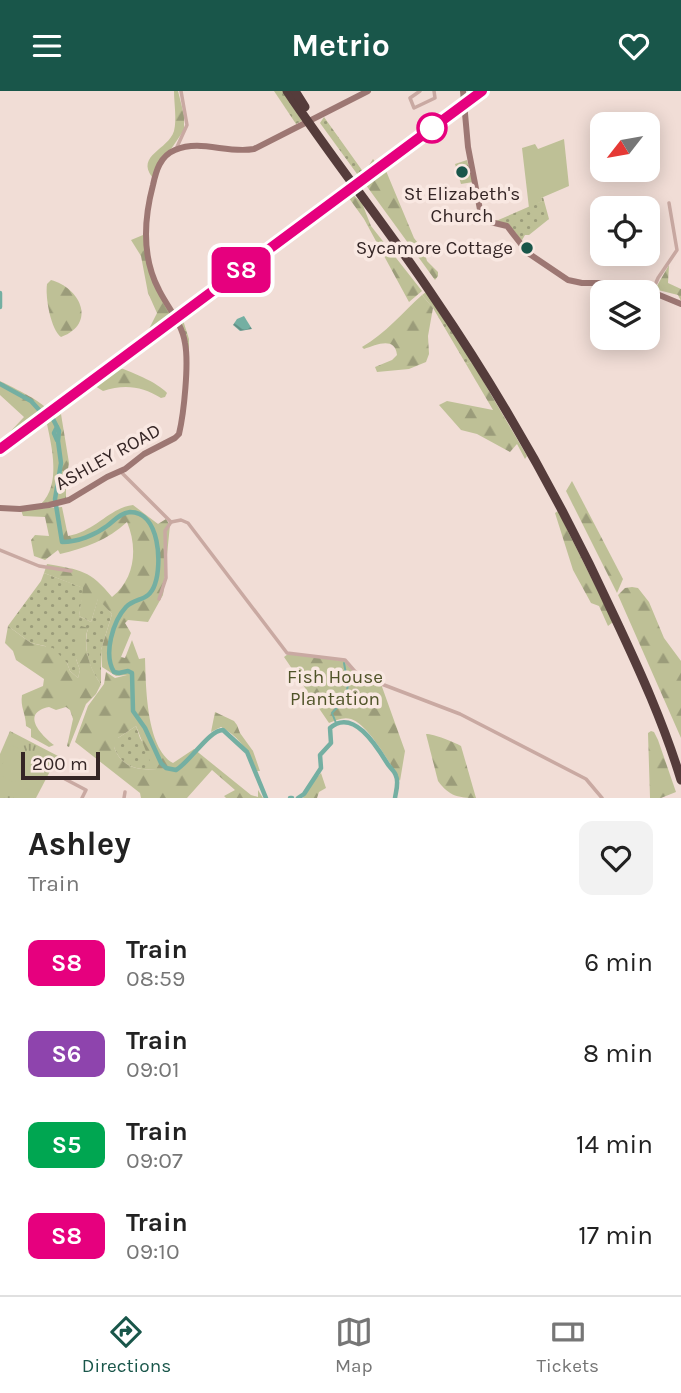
<!DOCTYPE html>
<style>
:root{--surface:#fff;--page:#f2f2f2;--text:#222;--muted:#767676;--line:#e0e0e0;--accent:#19564a}
body{margin:0;font-family:Karla,sans-serif;background:var(--page);color:var(--text);height:100vh;display:flex;flex-direction:column;font-size:26px;white-space:nowrap}
*{box-sizing:border-box;margin:0}
p{font-size:23px;color:var(--muted)}
.icon{flex:none;width:38px;height:38px;fill:none;stroke:currentColor;stroke-width:2;stroke-linecap:round;stroke-linejoin:round}
.map{position:relative;height:707px;overflow:hidden}
.panel{display:flex;flex-direction:column;background:var(--surface);flex:1}
.panel>*{flex:none}
.badge{padding:0 14px;border-radius:10px;font-size:24px;line-height:46px}
.needle{width:46px;rotate:239deg}
.tools{position:absolute;left:590px;top:21px;display:grid;gap:14px}
.tools a{display:grid;place-items:center;width:70px;height:70px;border-radius:14px;background:var(--surface);box-shadow:0 4px 18px #0003;font-size:35px}
.scale{position:absolute;left:21px;bottom:18px;width:79px;box-sizing:border-box;padding-left:7px;border:4px solid #342525;border-top:0;font-size:19px;line-height:24px;white-space:nowrap;color:#342525;-webkit-text-stroke:5px #f9e8e2;paint-order:stroke}
.map>.badge{position:absolute;translate:-50% -50%;box-shadow:0 0 0 4px #fff}
.round{display:grid;place-items:center;flex:none;width:74px;height:74px;border-radius:14px;background:var(--page)}
.headline{display:flex;align-items:center;justify-content:space-between;height:119px;padding:0 28px}
h1{font-size:33px;font-weight:700;line-height:52px}
ul{padding:0;list-style:none}
li{display:flex;align-items:center;gap:21px;height:91px;padding:0 28px}
li div{flex:1}
li b{display:block;font-size:26px}
li em{font-style:normal}
li .badge{min-width:77px;font-weight:700;text-align:center}
header{display:flex;justify-content:space-between;align-items:center;height:91px;padding:0 28px;background:var(--accent);color:#fff;font-size:32px;font-weight:700}
.menu{display:flex;justify-content:space-around;align-items:center;height:98px;border-top:2px solid var(--line);background:var(--surface);font-size:19px;color:var(--muted)}
.menu a{display:grid;justify-items:center;gap:4px}
.menu .active{color:var(--accent)}
.map>svg:first-child{display:block}
.grass{fill:url(#grass-dots)}
.forest{fill:url(#forest-firs);fill-rule:evenodd}
.cemetery{fill:url(#cemetery-stones)}
.park{fill:url(#park-tufts)}
.pitch{fill:#bec096}
.water{fill:url(#water-waves)}
.lines{fill:none;stroke-linecap:round;stroke-linejoin:round}
.stream{stroke:#74afa2;stroke-width:2}
.river{stroke:#74afa2;stroke-width:4.5}
.street{stroke:#c9a9a2;stroke-width:3.5}
.secondary{stroke:#9d7773;stroke-width:6}
.highway{stroke:#553c3b;stroke-width:9}
.rail-casing{stroke:#342525;stroke-width:4.5}
.rail{stroke:#f9e8e2;stroke-width:2;stroke-dasharray:5;stroke-linecap:butt}
.line-casing{stroke:#fff;stroke-width:16}
.line{stroke:#e6007e;stroke-width:10}
.stop-dot{fill:#fff;stroke:#e6007e;stroke-width:3.5}
.poi-dot{fill:#19564a;stroke:#f9e8e2;stroke-width:2.5}
.labels{text-anchor:middle;dominant-baseline:central;stroke-width:7;stroke-linejoin:round;paint-order:stroke}
.poi-label{font-size:19px;fill:#342525;stroke:#f9e8e2}
.street-label{font-size:19px;fill:#342525;stroke:#f9e8e2}
.park-label{font-size:19px;fill:#4f5328;stroke:#f9e8e2}
</style>
<header><svg class="icon" aria-label="menu" viewBox="0 0 24 24"><path d="M4 6h16M4 12h16M4 18h16"/></svg>Metrio<svg class="icon" aria-label="heart" viewBox="0 0 24 24"><path d="M12 20l-8-8c-3-5 5-10 8-4 3-6 11-1 8 4z"/></svg></header>
<div class="map">
<svg width="681" height="707" viewBox="0 0 681 707">
<defs>
<pattern id="grass-dots" width="8" height="8" patternUnits="userSpaceOnUse" patternTransform="scale(1.75)"><rect width="8" height="8" fill="#bec096"/><path d="M2 2h.1M6 6h.1" fill="none" stroke="#9b9c7a" stroke-width="1.8" stroke-linecap="round"/></pattern>
<pattern id="forest-firs" width="22" height="20" patternUnits="userSpaceOnUse" patternTransform="scale(1.75)"><rect width="22" height="20" fill="#bec096"/><path d="M5 1l3.5 6h-7zM16 11l3.5 6h-7z" fill="#9b9c7a"/></pattern>
<pattern id="cemetery-stones" width="16" height="16" patternUnits="userSpaceOnUse" patternTransform="scale(1.75)"><rect width="16" height="16" fill="#bec096"/><path d="M2 7V4a2 2 0 0 1 4 0v3zM10 15v-3a2 2 0 0 1 4 0v3z" fill="#9b9c7a"/></pattern>
<pattern id="park-tufts" width="24" height="20" patternUnits="userSpaceOnUse" patternTransform="scale(1.75)"><rect width="24" height="20" fill="#bec096"/><path d="M3 7l-1-3M5 7V3M7 7l1-3M15 17l-1-3M17 17v-4M19 17l1-3" fill="none" stroke="#9b9c7a"/></pattern>
<pattern id="water-waves" width="16" height="10" patternUnits="userSpaceOnUse" patternTransform="scale(1.75)"><rect width="16" height="10" fill="#74afa2"/><path d="M0 5q4-4 8 0t8 0" fill="none" stroke="#608e84"/></pattern>
</defs>
<rect width="100%" height="100%" fill="#f1ddd6"/>
<g class="grass">
<path d="M274 0H283L302 30 296 33Z"/>
<path d="M324 26 364 82 373 68 377 73 360 87 320 32Z"/>
<path d="M543 106 549 128 529 144H525L521 151 516 142 496 130 542 110 541 107Z"/>
<path d="M231 187 233 190 182 226 189 248V273L178 227Z"/>
<path d="M426 201 472 271 466 273 433 217 422 204Z"/>
<path d="M44 482 84 497 79 525 91 531 98 507 112 523 101 559V593C89 578 83 556 88 537L76 568 80 579 78 587 70 580 67 572 45 555 31 552 8 535 41 490Z"/>
<path d="M136 635 140 647 158 678C138 680 121 676 114 656L118 647Z"/>
</g>
<g class="forest">
<path d="M174 0H178L184 24V39L152 86C136 64 168 59 174 40 177 29 174 12 174 0Z"/>
<path d="M384 75 414 147 424 160 427 170 438 181V185L435 189 363 90Z"/>
<path d="M349 100 362 112 371 135 422 200 409 211 364 128 346 103Z"/>
<path d="M143 144 153 192 173 226 149 244 147 242 157 222 148 202 141 165 131 149Z"/>
<path d="M669 174 668 192 681 198V210L678 204 658 199 654 200Z"/>
<path d="M51 189C79 196 98 232 61 246 51 239 45 207 47 193Z"/>
<path d="M422 204 433 217 428 245 429 263 426 271 409 278 377 281 375 276 392 269 397 264C395 245 376 254 364 258L362 256C386 242 402 222 422 204Z"/>
<path d="M472 271 527 365 525 368 517 353 510 361 477 343 461 339 439 314 447 310 493 319 466 273Z"/>
<path d="M114 275C128 279 159 292 167 302L165 306 161 307C142 295 124 293 103 300L95 295 55 326 49 324Z"/>
<path d="M0 290C12 296 35 307 44 315L45 319 13 344 9 342 24 326 0 304Z"/>
<path d="M61 323 69 372 66 389V408L41 413C61 394 52 357 47 333Z"/>
<path d="M572 390 623 488 617 502 566 400Z"/>
<path d="M133 414 158 433 166 428 170 434 163 504 148 531 128 529 125 532 131 542 121 566 125 567 132 549 139 568 145 567C146 594 146 657 173 672L194 658 251 704 258 706V699L263 707H226L224 705 235 699 212 679 187 707H141L140 702 75 651 88 615 104 593 106 581 115 587 127 584 116 585 102 576 101 559 112 523 98 508 91 531 79 525 83 497 44 482 47 473C81 479 90 479 112 506 135 488 138 457 127 431 108 449 85 457 60 463L58 459 45 469 34 465 31 449 35 444 49 445 45 426 23 425 21 419 62 416 68 445C96 440 109 417 133 414ZM136 635 151 673 157 678C138 680 121 676 114 656L118 655V647Z"/>
<path d="M558 420 613 531 608 535 599 515 591 512 573 479 555 422Z"/>
<path d="M632 496 638 497 649 511 664 547 681 570V647L618 504 625 497Z"/>
<path d="M78 534 88 537C82 554 90 579 101 593L96 603 86 613 69 656 67 655 73 628 70 619 66 616 56 619 49 616C20 622 41 644 54 654L49 656 31 646V638L26 635C26 623 20 616 22 604L43 595 44 588 16 569 13 560 5 552 8 535 31 552 53 557 67 572 70 580 78 587 80 579 76 568Z"/>
<path d="M288 563 344 570 355 583 381 593 405 660 400 690C392 675 368 633 351 628 343 626 337 629 329 632L284 566Z"/>
<path d="M215 621 234 630 237 634 240 642 253 660 260 680H257C249 662 240 646 221 636L211 641Z"/>
<path d="M651 640 654 641 658 649 676 701 661 707H650L648 642Z"/>
<path d="M426 643C434 643 454 651 461 655L476 707C458 707 449 705 438 690Z"/>
<path d="M321 682 326 697 319 701 317 707H303L307 697Z"/>
</g>
<path class="cemetery" d="M467 69 473 91 461 93 455 73Z"/>
<path class="park" d="M10 640 58 665 36 707H0V663Z"/>
<g class="pitch">
<path d="M564 48 569 95 541 107 542 110 529 117 522 57 535 53 538 58Z"/>
<path d="M11 654 29 662 15 692 0 684V678Z"/>
<path d="M33 664 50 673 36 702 19 694Z"/>
</g>
<path class="water" d="M244 225 252 238 240 240 233 234 237 228Z"/>
<g class="lines">
<path class="stream" d="M336 632 332 622 345 608 348 594 344 572"/>
<g class="river">
<path d="M0 202V216"/>
<path d="M0 293 31 310 41 321 53 328 57 336 54 342 57 349"/>
<path d="M57 336 59 340 58 350 61 372 55 408 62 451C78 451 95 444 107 435 114 430 120 422 130 421 160 421 162 473 155 493 149 511 136 506 126 516 113 530 103 563 114 581L119 582 128 580 132 582 133 620 145 637 161 672 166 677 176 679C191 670 209 639 223 639L247 661 266 707"/>
<path d="M290 707H292"/>
<path d="M298 707 304 703 321 677 320 664 331 652 330 637C353 617 376 654 387 672 389 676 395 680 396 685 399 691 396 700 395 707"/>
</g>
<g class="street">
<path d="M420 0 410 7 414 17 435 7 434 0"/>
<path d="M177 56 187 34 181 0"/>
<path d="M652 201 658 187 677 159 669 112"/>
<path d="M121 381 171 431"/>
<path d="M171 431 181 429 188 432 287 562 345 569 358 584 460 623 586 688 602 707"/>
<path d="M0 459 39 475 71 480"/>
<path d="M159 508 166 487 165 440 171 431"/>
<path d="M65 688 86 699 82 707"/>
<path d="M124 707 125 701"/>
</g>
<g class="secondary">
<path d="M463 0 468 56 482 129 507 135 528 162 568 189 582 192H617L652 201 681 213"/>
<path d="M0 417 20 418 49 414 69 409 107 386 125 378 144 363 175 347 179 343C184 322 189 272 185 252 182 232 168 217 159 199 142 167 144 128 153 94 156 80 160 65 175 59 201 48 227 63 254 58L368 0"/>
</g>
<g class="highway">
<path d="M287 0C334 71 388 137 435 208 504 309 564 416 615 527 640 580 664 633 681 689"/>
<path d="M295 0 305 16"/>
</g>
<defs>
<path id="rail" d="M0 358 482 0"/>
</defs>
<use href="#rail" class="rail-casing"/>
<use href="#rail" class="rail"/>
</g>
<g class="lines">
<defs>
<path id="line" d="M0 358 482 0"/>
</defs>
<use href="#line" class="line-casing"/>
<use href="#line" class="line"/>
</g>
<circle class="stop-dot" cx="432" cy="37" r="14"/>
<g class="poi-dot">
<circle cx="462" cy="81" r="7"/>
<circle cx="527" cy="157" r="7"/>
</g>
<g class="labels">
<g class="poi-label">
<text x="462" y="103">St Elizabeth's<tspan x="462" dy="22">Church</tspan></text>
<text x="513" y="157" text-anchor="end">Sycamore Cottage</text>
</g>
<g class="street-label">
<text transform="translate(108 366) rotate(-29)">ASHLEY ROAD</text>
</g>
<g class="park-label">
<text x="335" y="586">Fish House<tspan x="335" dy="22">Plantation</tspan></text>
</g>
</g>
</svg>
<div class="tools">
<a><svg class="needle" viewBox="-14 -14 28 28"><path d="M0-13l5 13h-10z" fill="#e53935"/><path d="M0 13l5-13h-10z" fill="#767676"/></svg></a>
<a><svg class="icon" aria-label="locate" viewBox="0 0 24 24"><circle cx="12" cy="12" r="6"/><path d="M12 2v4M12 18v4M2 12h4M18 12h4"/></svg></a>
<a><svg class="icon" aria-label="layers" viewBox="0 0 24 24"><path d="M12 4l9 5-9 5-9-5zM3 14l9 5 9-5"/></svg></a>
</div>
<div class="scale">200 m</div>
<b class="badge" style="left:241px;top:179px;background:#e6007e;color:#fff">S8</b>
</div>
<section class="panel">
<div class="headline"><div><h1>Ashley</h1><p>Train</p></div><a class="round"><svg class="icon" aria-label="heart" viewBox="0 0 24 24"><path d="M12 20l-8-8c-3-5 5-10 8-4 3-6 11-1 8 4z"/></svg></a></div>
<ul>
<li><span class="badge" style="background:#e6007e;color:#fff">S8</span><div><b>Train</b><p>08:59</p></div><em>6 min</em></li>
<li><span class="badge" style="background:#8e44ad;color:#fff">S6</span><div><b>Train</b><p>09:01</p></div><em>8 min</em></li>
<li><span class="badge" style="background:#00a651;color:#fff">S5</span><div><b>Train</b><p>09:07</p></div><em>14 min</em></li>
<li><span class="badge" style="background:#e6007e;color:#fff">S8</span><div><b>Train</b><p>09:10</p></div><em>17 min</em></li>
</ul>
</section>
<nav class="menu">
<a class="active"><svg class="icon" aria-label="directions" viewBox="0 0 24 24"><path d="M12 3l9 9-9 9-9-9zM9 14v-3h6M13 9l2 2-2 2"/></svg>Directions</a>
<a><svg class="icon" aria-label="map" viewBox="0 0 24 24"><path d="M3 6l6-2 6 2 6-2v14l-6 2-6-2-6 2zM9 4v14M15 6v14"/></svg>Map</a>
<a><svg class="icon" aria-label="tickets" viewBox="0 0 24 24"><path d="M3 7h18v10H3zM15 7v10"/></svg>Tickets</a>
</nav>
